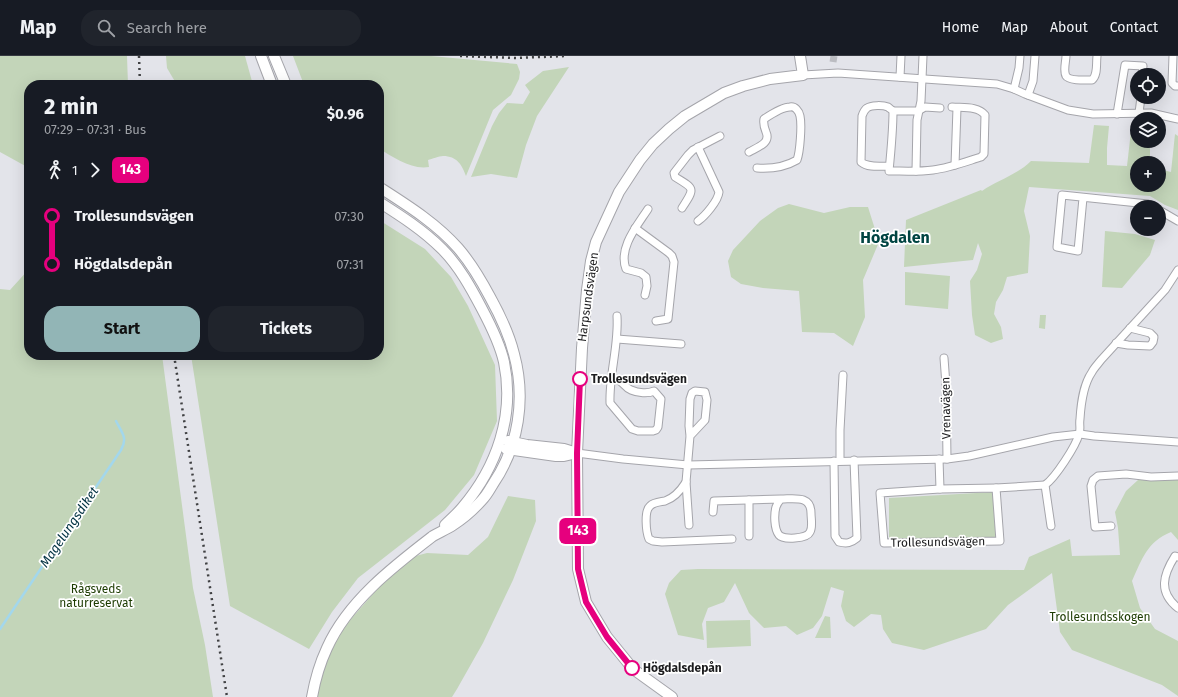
<!DOCTYPE html>
<meta charset="utf-8">
<style>
:root{--surface:#171b24;--page:#20242c;--text:#f1f3f6;--muted:#9ea1a6;--line:#363941;--accent:#92b5b6}
body{margin:0;font-family:"Fira Sans",sans-serif;background:var(--page);color:var(--text);height:100vh;display:flex;flex-direction:column;font-size:15px;white-space:nowrap}
*{box-sizing:border-box;margin:0}
p{font-size:13px;color:var(--muted)}
.icon{flex:none;width:22px;height:22px;fill:none;stroke:currentColor;stroke-width:2;stroke-linecap:round;stroke-linejoin:round}
.map{position:relative;flex:1;overflow:hidden}
.side{position:absolute;left:24px;top:24px;width:360px;height:280px;display:flex;flex-direction:column;background:var(--surface);border-radius:16px;box-shadow:0 4px 16px #0002}
.side>*{flex:none}
.badge{padding:0 8px;border-radius:6px;font-size:14px;line-height:26px}
.buttons{position:absolute;left:1130px;top:12px;display:grid;gap:8px}
.buttons a{display:grid;place-items:center;width:36px;height:36px;border-radius:50%;background:var(--surface);box-shadow:0 4px 16px #0002;font-size:20px}
.map>.badge{position:absolute;translate:-50% -50%;box-shadow:0 0 0 2px #fff}
.legs{display:flex;align-items:center;gap:6px;height:44px;padding:0 20px;font-size:13px}
.legs p{margin-inline-start:auto}
.overview{display:flex;align-items:center;justify-content:space-between;height:68px;padding:0 20px}
h1{font-size:22px;font-weight:700;line-height:30px}
.cta{display:flex;gap:8px;margin-top:auto;padding:8px 20px}
.cta a{flex:1;height:46px;border-radius:16px;background:var(--accent);color:#111;font-size:16px;font-weight:700;line-height:46px;text-align:center}
.cta a+a{background:var(--page);color:var(--text)}
ul{padding:0 20px;list-style:none}
li{display:flex;align-items:center;gap:14px;height:48px;font-size:15px}
li i{display:grid;place-items:center;width:6px;height:100%;margin:0 5px;background:currentColor}
li i::after{content:'';width:10px;height:10px;margin:-5px;border:3px solid;border-radius:50%;background:var(--surface)}
li p{margin-inline-start:auto}
li:first-child i{background:linear-gradient(#0000 50%,currentColor 0)}
li:last-child i{background:linear-gradient(currentColor 50%,#0000 0)}
header{display:flex;align-items:center;gap:24px;box-sizing:border-box;height:56px;padding:0 20px;background:var(--surface);border-bottom:1px solid var(--line)}
header strong{font-size:19px}
nav{display:flex;gap:22px;margin-inline-start:auto;font-size:14px}
.search{width:280px;height:36px;background:var(--page);display:flex;align-items:center;gap:10px;box-sizing:border-box;padding:0 14px;border-radius:16px;color:var(--muted);font-size:15px}
.map>svg:first-child{display:block}
.green{fill:#c3d5b9}
.lines{fill:none;stroke-linecap:round;stroke-linejoin:round}
.stream{stroke:#a3d7ec;stroke-width:2.5}
.street-tunnel{stroke:#bbbcc1;stroke-width:7;stroke-dasharray:7 3.5;stroke-linecap:butt}
.street-casing{stroke:#a5a5ab;stroke-width:9}
.secondary-casing{stroke:#a5a5ab;stroke-width:12}
.street{stroke:#fff;stroke-width:7}
.secondary{stroke:#fff;stroke-width:10}
.rail{stroke:#404143;stroke-width:2.5;stroke-dasharray:2 4;stroke-linecap:butt}
.line-1-casing{stroke:#fff;stroke-width:9}
.line-1{stroke:#e6007e;stroke-width:6}
.stop-1-dot{fill:#fff;stroke:#e6007e;stroke-width:2}
.labels{text-anchor:middle;dominant-baseline:central;stroke-width:3.5;stroke-linejoin:round;paint-order:stroke}
.street-label{font-size:12px;fill:#1d1d1f;stroke:#fff}
.stop-label{font-size:12px;font-weight:bold;fill:#1d1d1f;stroke:#fff;text-anchor:start}
.park-label{font-size:12px;fill:#1c3b00;stroke:#fff}
.water-label{font-size:13px;font-style:italic;fill:#023242;stroke:#fff}
.district-label{font-size:16px;font-weight:bold;fill:#004442;stroke:#fff}
</style>
<header>
<strong>Map</strong>
<div class="search"><svg class="icon" aria-label="search" viewBox="0 0 24 24"><circle cx="10" cy="10" r="6"/><path d="M15 15l6 6"/></svg>Search here</div>
<nav><a>Home</a><a>Map</a><a>About</a><a>Contact</a></nav>
</header>
<div class="map">
<svg width="1178" height="641" viewBox="0 0 1178 641">
<rect width="100%" height="100%" fill="#e3e4ea"/>
<g class="green">
<path d="M0 0H127L128 29H29V112L0 96Z"/>
<path d="M166 0H245L253 29H177L167 12Z"/>
<path d="M293 0H431L517 8 520 16 519 23 511 39 493 54 466 120C462 109 457 100 443 100 439 100 432 103 428 104L429 111C411 114 394 101 379 93V29H304Z"/>
<path d="M569 11 537 60 526 89 517 122 491 118 471 121 492 70 499 57 507 47 523 48 530 36 525 29 543 15Z"/>
<path d="M1094 69 1109 70 1107 92V109L1127 110 1131 75H1137V85H1150V107H1137V129H1159V113L1171 116 1175 78 1178 80V154L1165 149 1150 140 1029 131 1024 155 1030 180 1028 217 1007 221 1003 234 996 246 994 258 1001 271 1003 283 991 287 975 279 972 259 970 225 977 214 982 198 978 187 973 204 904 211 906 164 981 134 982 135C998 124 1017 119 1031 105L1089 107Z"/>
<path d="M789 148 824 157 850 151H868L879 186 863 224 865 261 853 290 834 277 802 276 799 235 763 232 741 228 731 221 728 205 733 194 760 165 778 152Z"/>
<path d="M379 164 425 193 451 221 468 250 495 309 497 365 474 419 445 454 358 522 332 556 309 593 230 550 191 299H379Z"/>
<path d="M1105 175 1135 178 1155 184 1150 199 1122 232 1102 231Z"/>
<path d="M29 213V299H162L193 532 205 589 213 641H0V233L10 234Z"/>
<path d="M905 216 950 220 948 253 905 249Z"/>
<path d="M1040 259H1046L1045 273 1039 272Z"/>
<path d="M1167 422 1178 423V484L1171 476C1147 486 1142 503 1132 525L1140 552 1155 573 1178 585V640L1162 629 1072 594 1060 576 1052 517 1008 549 986 573 924 594 892 587 883 573 881 559 871 558 854 571 846 565 841 550 844 535 831 531 822 560 813 572 797 579 786 570 764 572 749 557 735 527 724 546 708 552 702 568 704 584 678 579 665 538 669 527 681 514 698 513 1024 514 1029 501 1070 483 1072 500 1120 499 1118 472 1115 456 1126 435 1138 424Z"/>
<path d="M994 436 998 484 889 483V442Z"/>
<path d="M508 440 535 444 536 465 513 524 483 587 457 633 452 641H315L326 603 343 572 387 522 408 502 427 497 468 499 488 481Z"/>
<path d="M825 560 830 561 831 582H815Z"/>
<path d="M750 564 751 590 707 592 706 565Z"/>
</g>
<g class="lines">
<path class="stream" d="M0 573 121 394C128 382 122 377 116 365"/>
<path class="street-tunnel" d="M833 6 834 0"/>
<defs>
<g id="street">
<path d="M1066 0C1066 5 1063 15 1066 20 1069 25 1087 24 1092 24 1098 19 1096 8 1097 0"/>
<path d="M1173 0 1172 27 1175 30H1178"/>
<path d="M803 19 838 17 997 28 1014 33 1025 38 1068 54 1093 58 1151 57 1178 63"/>
<path d="M900 21 901 0"/>
<path d="M1014 33 1019 12 1020 0"/>
<path d="M1028 39 1033 25 1035 0"/>
<path d="M893 55H918L925 51 940 52"/>
<path d="M1139 57 1141 41"/>
<path d="M1117 58 1125 9 1143 10 1142 19"/>
<path d="M749 96C758 91 771 87 766 76 764 71 763 68 764 63 770 59 783 51 790 51 795 50 799 55 800 60 802 69 800 96 797 104 785 111 772 113 757 112"/>
<path d="M955 109 957 52"/>
<path d="M889 110C880 110 868 112 861 106L862 60C863 57 864 54 867 52 871 49 883 49 888 51 889 52 892 54 893 55 893 75 891 95 889 115 903 115 918 116 933 114 949 112 965 106 981 101L984 98 985 59C978 50 963 52 952 51"/>
<path d="M916 115 917 64 921 45 923 0"/>
<path d="M1083 142 1078 195 1057 191 1062 139 1148 148 1153 151"/>
<path d="M682 152C695 132 695 133 675 121L674 117 688 99 693 94 720 80"/>
<path d="M1159 154 1178 165"/>
<path d="M698 165C705 160 718 145 719 136L698 91"/>
<path d="M635 172 669 197 672 200 674 206 668 263 656 265"/>
<path d="M645 239 647 230 646 221 641 217 626 213C618 192 637 170 648 153"/>
<path d="M617 283 681 288"/>
<path d="M1116 287 1128 289 1150 290 1153 286 1154 281 1150 277 1130 272"/>
<path d="M944 302 946 329 947 403"/>
<path d="M612 322C623 323 623 331 631 334 638 337 648 338 654 335L661 343 658 371 656 374 653 375H638L632 373 610 347C609 318 619 289 617 260"/>
<path d="M577 397 623 403 688 409 947 403 969 400 1053 381 1080 378 1094 380 1178 386"/>
<path d="M939 403 940 433"/>
<path d="M840 404V374L843 319"/>
<path d="M834 405 835 480 839 486C847 488 851 487 857 482L854 404"/>
<path d="M686 426C681 434 674 442 665 445 660 446 654 446 650 450 644 455 646 476 649 483L653 485 662 486 732 483"/>
<path d="M996 432 1000 485 884 487 880 437 940 433Z"/>
<path d="M996 432 1045 429"/>
<path d="M749 444V480"/>
<path d="M713 456 714 445 781 443C779 445 777 448 776 451 774 458 774 473 779 479 783 484 807 483 810 476 813 471 811 463 811 457 811 439 794 443 781 443"/>
<path d="M689 469 686 426 690 380 689 370 690 343 692 337 695 335 705 336 707 344 705 364 690 380"/>
<path d="M1051 470 1045 429C1055 422 1076 390 1079 378 1081 374 1079 368 1080 363 1081 347 1083 329 1092 316 1094 312 1098 308 1101 304L1165 234 1178 214"/>
<path d="M1111 470 1095 471 1091 430 1093 424 1098 420 1126 418 1151 421 1178 420"/>
<path d="M1178 501 1175 500C1163 519 1158 536 1178 552"/>
</g>
<g id="secondary">
<path d="M261 0 272 29"/>
<path d="M274 0 286 29"/>
<path d="M379 146C401 160 423 174 442 193 459 210 471 232 482 253 491 270 500 288 504 306 515 359 497 411 462 452 457 458 451 463 445 469"/>
<path d="M508 385 527 389 564 393 577 397"/>
<path d="M506 393 556 400H564L577 397"/>
<path d="M312 641C315 624 320 607 327 592 348 545 394 510 433 480 440 476 447 473 453 469 464 462 474 453 482 444 487 439 490 433 493 428 519 390 526 342 514 298 509 278 500 259 490 241 481 224 471 207 458 192 436 167 407 149 379 131"/>
<path d="M672 641 633 613 607 581 586 546 578 513 577 397 582 292 587 234 591 205 596 186 619 136 640 104 653 88 669 73 685 60 724 37 743 30 770 23 803 19 800 0"/>
</g>
</defs>
<use href="#street" class="street-casing"/>
<use href="#secondary" class="secondary-casing"/>
<use href="#street" class="street"/>
<use href="#secondary" class="secondary"/>
<g class="rail">
<path d="M139 0 140 29"/>
<path d="M460 0 516 2 566 0"/>
<path d="M174 299 227 641"/>
</g>
</g>
<g class="lines">
<defs>
<path id="line-1" d="M580 323 577 397 578 513 586 546 607 581 632 612"/>
</defs>
<use href="#line-1" class="line-1-casing"/>
<use href="#line-1" class="line-1"/>
</g>
<g class="stop-1-dot">
<circle cx="580" cy="323" r="7"/>
<circle cx="632" cy="612" r="7"/>
</g>
<g class="labels">
<g class="street-label">
<text transform="translate(588 241) rotate(-82)">Harpsundsvägen</text>
<text transform="translate(946 352) rotate(-91)">Vrenavägen</text>
<text transform="translate(938 486) rotate(-1)">Trollesundsvägen</text>
</g>
<g class="stop-label">
<text x="591" y="323">Trollesundsvägen</text>
<text x="643" y="612">Högdalsdepån</text>
</g>
<g class="park-label">
<text x="96" y="533">Rågsveds<tspan x="96" dy="14">naturreservat</tspan></text>
<text x="1100" y="561">Trollesundsskogen</text>
</g>
<g class="water-label">
<text transform="translate(69 471) rotate(-56)">Magelungsdiket</text>
</g>
<g class="district-label">
<text x="895" y="181">Högdalen</text>
</g>
</g>
</svg>
<div class="buttons">
<a><svg class="icon" aria-label="locate" viewBox="0 0 24 24"><circle cx="12" cy="12" r="6"/><path d="M12 2v4M12 18v4M2 12h4M18 12h4"/></svg></a>
<a><svg class="icon" aria-label="layers" viewBox="0 0 24 24"><path d="M12 4l9 5-9 5-9-5zM3 14l9 5 9-5"/></svg></a>
<a>+</a>
<a>−</a>
</div>
<b class="badge" style="left:578px;top:475px;background:#e6007e;color:#fff">143</b>
<section class="side">
<div class="overview"><div><h1>2 min</h1><p>07:29 – 07:31 · Bus</p></div><b>$0.96</b></div>
<div class="legs"><svg class="icon" aria-label="walk" viewBox="0 0 24 24"><circle cx="13" cy="4" r="2"/><path d="M13 8l-2 6 4 7M11 14l-3 7M7 12l3-4h3l4 4"/></svg>1<svg class="icon" aria-label="forward" viewBox="0 0 24 24"><path d="M9 5l7 7-7 7"/></svg><b class="badge" style="background:#e6007e;color:#fff">143</b></div>
<ul>
<li><i style="color:#e6007e"></i><b>Trollesundsvägen</b><p>07:30</p></li>
<li><i style="color:#e6007e"></i><b>Högdalsdepån</b><p>07:31</p></li>
</ul>
<div class="cta"><a>Start</a><a>Tickets</a></div>
</section>
</div>
